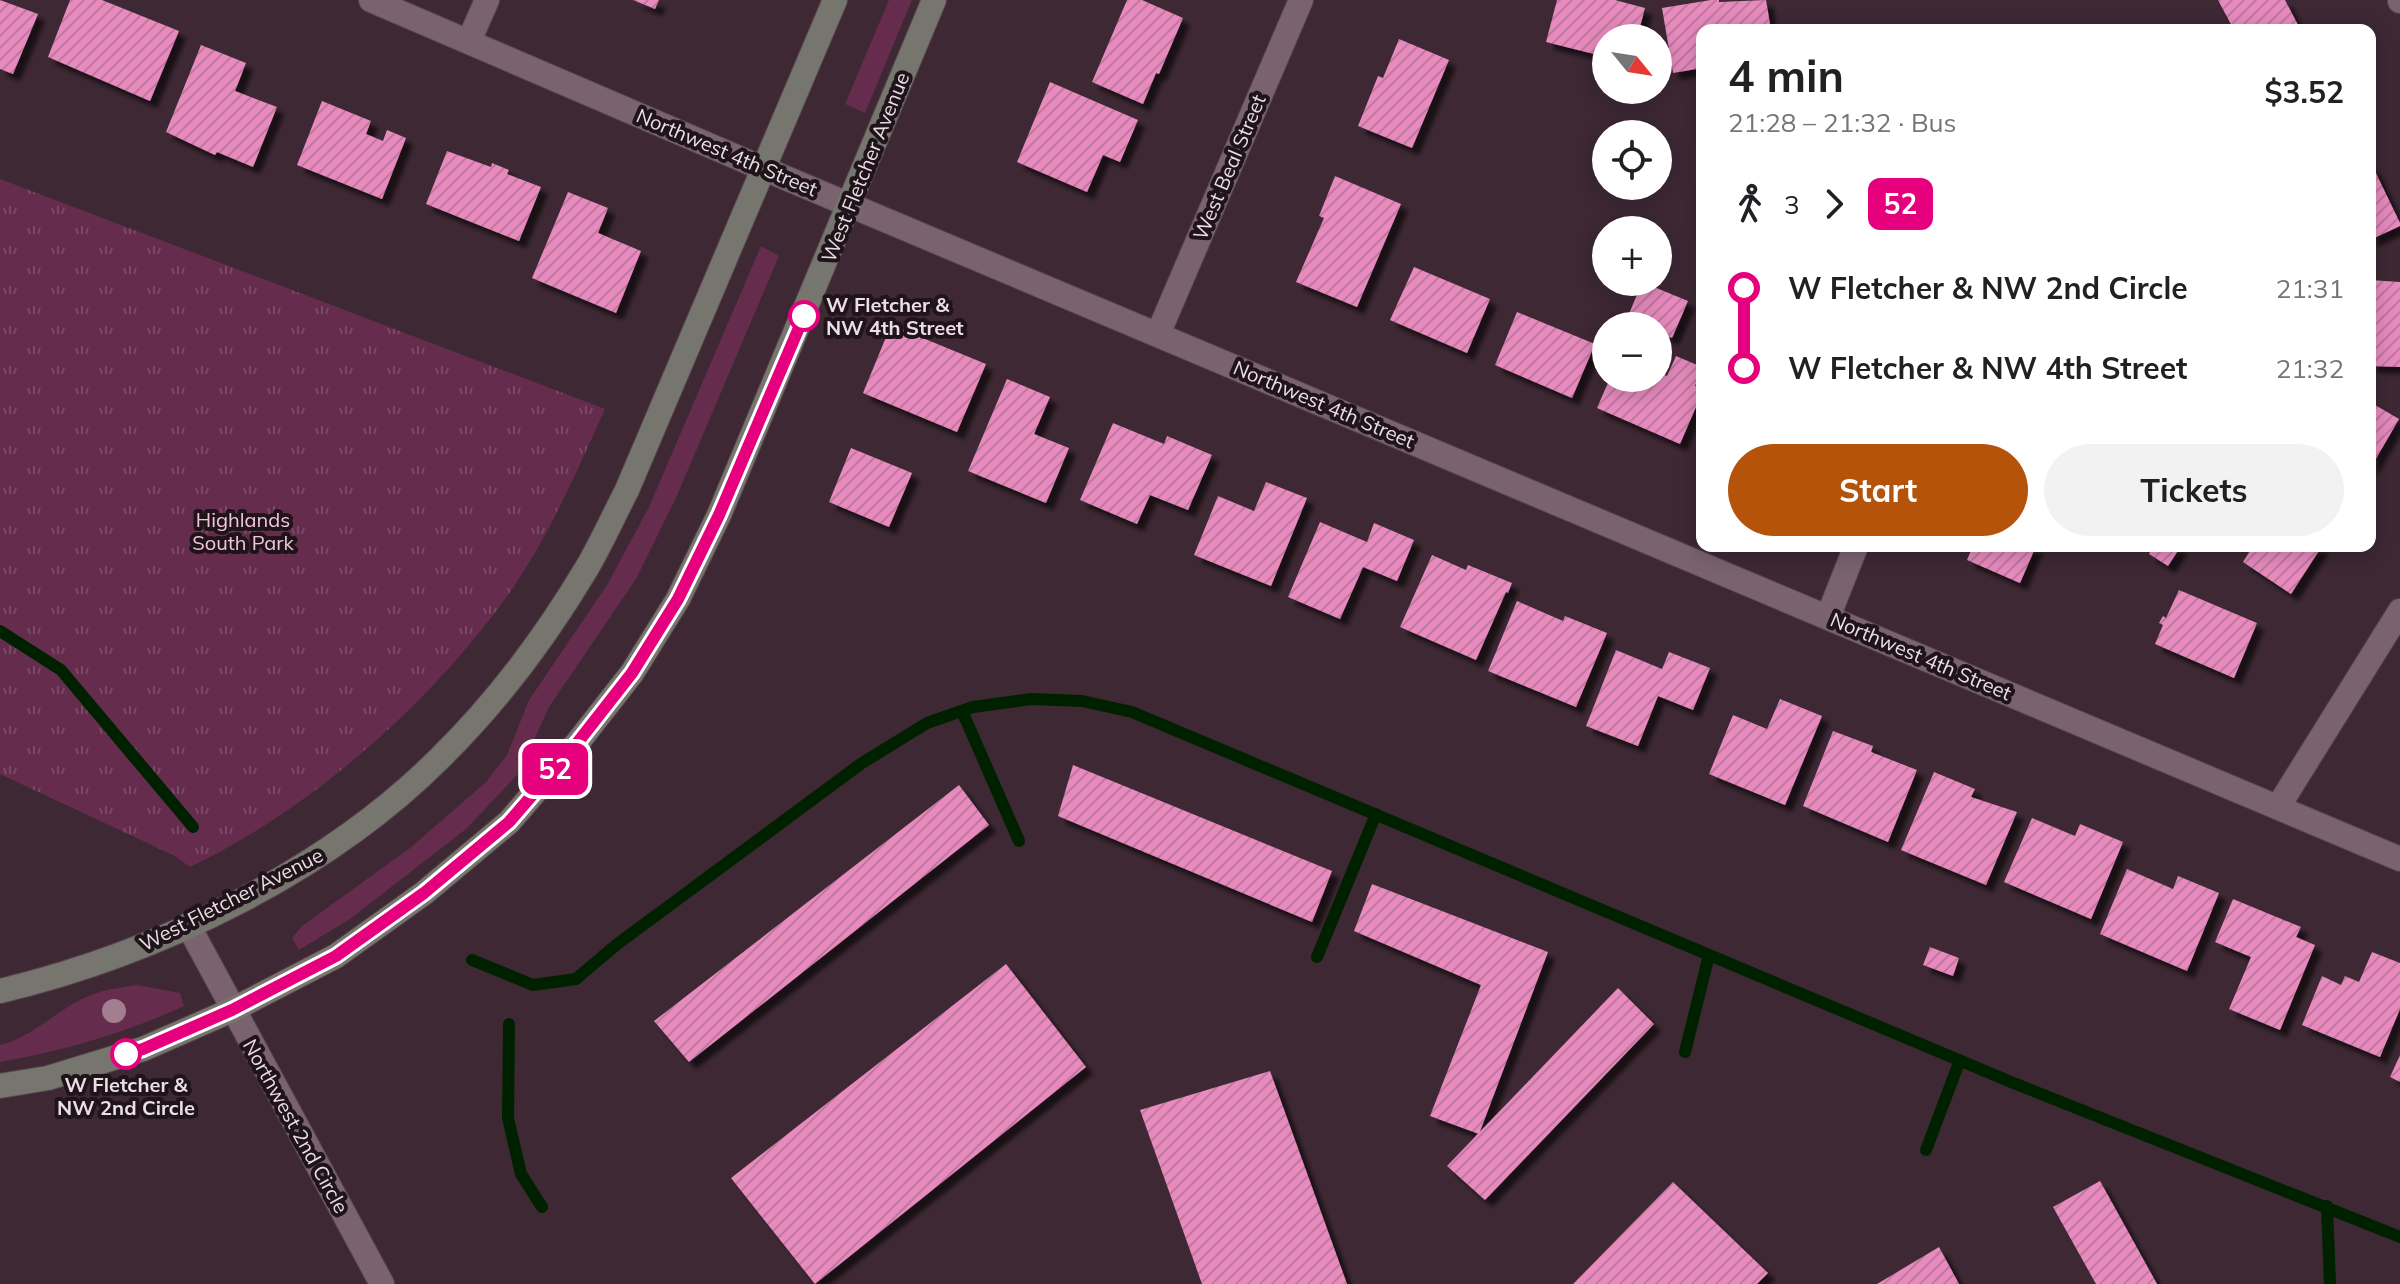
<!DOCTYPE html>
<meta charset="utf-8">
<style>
:root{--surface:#fff;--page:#f2f2f2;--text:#202124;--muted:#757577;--accent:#b45309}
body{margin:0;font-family:Mulish,sans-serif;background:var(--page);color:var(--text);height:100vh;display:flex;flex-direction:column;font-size:30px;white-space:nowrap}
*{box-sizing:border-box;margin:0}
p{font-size:26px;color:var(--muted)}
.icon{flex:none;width:44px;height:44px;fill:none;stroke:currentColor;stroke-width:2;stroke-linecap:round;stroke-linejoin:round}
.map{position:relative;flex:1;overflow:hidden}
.panel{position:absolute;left:1696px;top:24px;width:680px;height:528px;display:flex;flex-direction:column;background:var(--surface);border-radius:16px;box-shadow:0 4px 20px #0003}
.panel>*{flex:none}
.badge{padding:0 16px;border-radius:12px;font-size:28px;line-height:52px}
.needle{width:52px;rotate:120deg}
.tools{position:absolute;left:1592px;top:24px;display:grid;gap:16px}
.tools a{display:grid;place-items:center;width:80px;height:80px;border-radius:50%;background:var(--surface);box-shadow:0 4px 20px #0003;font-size:40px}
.map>.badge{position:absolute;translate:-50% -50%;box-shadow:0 0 0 4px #fff}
.legs{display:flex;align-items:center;gap:12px;height:88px;padding:0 32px;font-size:26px}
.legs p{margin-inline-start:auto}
.overview{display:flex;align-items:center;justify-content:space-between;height:136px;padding:0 32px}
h1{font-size:44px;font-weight:700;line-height:60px}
.action{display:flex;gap:16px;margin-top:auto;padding:16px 32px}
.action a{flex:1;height:92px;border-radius:48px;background:var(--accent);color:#fff;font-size:32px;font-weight:700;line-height:92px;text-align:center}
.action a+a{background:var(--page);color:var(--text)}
ul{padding:0 32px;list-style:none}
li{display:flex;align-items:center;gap:28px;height:80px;font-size:30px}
li i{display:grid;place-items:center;width:12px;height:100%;margin:0 10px;background:currentColor}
li i::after{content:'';width:20px;height:20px;margin:-10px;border:6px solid;border-radius:50%;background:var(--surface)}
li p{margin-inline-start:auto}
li:first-child i{background:linear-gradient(#0000 50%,currentColor 0)}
li:last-child i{background:linear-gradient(currentColor 50%,#0000 0)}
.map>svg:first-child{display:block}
.green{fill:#652c4e}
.park{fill:url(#park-tufts)}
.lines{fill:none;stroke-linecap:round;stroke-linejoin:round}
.stream{stroke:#002100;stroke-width:12}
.building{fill:url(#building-hatch);filter:url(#shadow)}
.minor-casing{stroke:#574650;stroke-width:26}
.secondary-casing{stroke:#574650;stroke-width:26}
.minor{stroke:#7a636f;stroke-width:24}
.secondary{stroke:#77766e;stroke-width:24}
.tree{fill:#a27e90}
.line-1-casing{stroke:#fff;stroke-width:18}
.line-1{stroke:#e6007e;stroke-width:12}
.stop-1-dot{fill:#fff;stroke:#e6007e;stroke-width:4}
.labels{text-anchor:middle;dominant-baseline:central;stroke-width:8;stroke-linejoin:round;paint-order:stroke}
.street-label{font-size:20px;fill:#ecdee5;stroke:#1e1419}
.stop-label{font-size:20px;font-weight:bold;fill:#ecdee5;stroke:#1e1419;text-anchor:start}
.park-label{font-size:20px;fill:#f5c4dd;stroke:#1e1419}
</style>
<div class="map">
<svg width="2400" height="1284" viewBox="0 0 2400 1284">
<defs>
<pattern id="park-tufts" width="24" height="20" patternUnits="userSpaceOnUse" patternTransform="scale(2)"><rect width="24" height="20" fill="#652c4e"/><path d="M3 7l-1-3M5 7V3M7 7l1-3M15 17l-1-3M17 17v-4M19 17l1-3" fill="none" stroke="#7b4a67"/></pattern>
<pattern id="building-hatch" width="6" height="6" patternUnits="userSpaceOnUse" patternTransform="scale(2)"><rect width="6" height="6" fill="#e88abe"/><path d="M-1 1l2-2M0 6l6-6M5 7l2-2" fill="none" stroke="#c078a0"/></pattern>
<filter id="shadow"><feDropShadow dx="7" dy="7" stdDeviation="2" flood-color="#0009"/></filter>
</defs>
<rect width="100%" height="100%" fill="#3d2833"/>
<g class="green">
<path d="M889 0H912L865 113 845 104Z"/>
<path d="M761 246 779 256 676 498 636 579 549 707 519 773 466 829 350 919 299 950 292 938 302 926 410 848 485 783 507 755 529 700 607 585 649 507Z"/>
<path d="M137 985 180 993 184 1006C126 1033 63 1051 0 1062V1045C32 1037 53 1013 82 999 99 990 117 988 137 985Z"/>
</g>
<path class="park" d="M0 179 605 409C577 471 549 536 510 592 432 702 312 809 190 867L175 856 0 774Z"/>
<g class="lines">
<g class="stream">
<path d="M0 631 61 670 193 827"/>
<path d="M962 711 1019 841"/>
<path d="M1317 957 1376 814"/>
<path d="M472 960 533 985 576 979 616 945 862 763 927 723 973 707 1032 699 1082 701 1132 712 2011 1082 2400 1237"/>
<path d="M509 1024 508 1118 521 1174 542 1207"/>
<path d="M1685 1052 1709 955"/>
<path d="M1926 1150 1960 1060"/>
<path d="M2327 1206 2330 1284"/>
</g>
</g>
<g class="building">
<path d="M0 0 38 14 13 74 0 69Z"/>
<path d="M70 0H102L179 31 150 101 48 57Z"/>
<path d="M633 0H659L655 9Z"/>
<path d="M1127 0H1142L1183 18 1159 74 1156 73 1143 104 1092 82Z"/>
<path d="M1557 0H1615L1645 8 1637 38H1606V57L1546 42Z"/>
<path d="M1711 0H1719V2L1766 0 1771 30H1702V68L1673 73 1662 8Z"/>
<path d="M2218 0H2285L2298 25 2289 30H2234Z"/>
<path d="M1399 39 1449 60 1412 148 1358 126 1378 76 1383 78Z"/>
<path d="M201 45 246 63 235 91 277 107 253 167 217 152 215 155 166 132Z"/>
<path d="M1050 82 1138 120 1120 162 1103 155 1087 192 1017 162Z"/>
<path d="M322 101 371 121 366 134 383 141 387 130 406 138 382 199 297 165Z"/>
<path d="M447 151 491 167 492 163 509 170 507 174 541 187 519 241 426 204Z"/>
<path d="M2370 161 2400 223V226L2370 240Z"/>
<path d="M1335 176 1401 204 1357 307 1296 282 1324 218 1319 216Z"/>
<path d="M568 192 608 208 598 233 641 251 616 313 532 278Z"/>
<path d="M1414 267 1490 299 1467 353 1390 320Z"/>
<path d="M2370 280 2400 282V367L2370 366Z"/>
<path d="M1642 282 1688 301 1672 338 1658 332V326H1644L1627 319Z"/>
<path d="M1517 312 1595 344 1572 398 1495 365Z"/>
<path d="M891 325 986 364 957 432 863 393Z"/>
<path d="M1676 356 1702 367 1695 386 1702 389V393L1680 444 1597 408 1610 378H1658V372L1667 376Z"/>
<path d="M1007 379 1050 397 1034 434 1069 448 1046 503 968 471Z"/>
<path d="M2370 402 2399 419 2370 469Z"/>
<path d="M1113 423 1164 444 1167 436 1212 455 1188 510 1150 495 1137 524 1080 500Z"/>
<path d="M851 448 912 473 889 527 829 502Z"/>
<path d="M1266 482 1307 498 1271 586 1194 555 1218 496 1254 511Z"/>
<path d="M1320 522 1367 542 1374 523 1414 540 1397 581 1363 567 1340 619 1288 597Z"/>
<path d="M1973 546H2036L2020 583 1967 560Z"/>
<path d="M2153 546H2181L2168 566 2149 554Z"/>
<path d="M2253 546H2322L2291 594 2243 562Z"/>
<path d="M1432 555 1466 570 1468 565 1512 583 1508 593 1506 592 1476 660 1400 627Z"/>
<path d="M2179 590 2257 623 2234 678 2155 644 2163 625 2159 623 2163 616 2166 618Z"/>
<path d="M1517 601 1563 621 1565 616 1607 633 1576 707 1488 671Z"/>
<path d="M1616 650 1662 669 1669 652 1710 668 1693 710 1658 696 1638 746 1586 726Z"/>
<path d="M1780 699 1822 716 1785 805 1709 774 1733 715 1767 729Z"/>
<path d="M1833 731 1873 746 1871 752 1917 770 1888 842 1803 806Z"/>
<path d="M1073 765 1332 871 1312 922 1058 816Z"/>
<path d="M1934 772 1975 789 1971 797 2017 812 1986 885 1901 850Z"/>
<path d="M959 785 989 825 689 1062 654 1021Z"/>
<path d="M2032 818 2075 836 2080 824 2123 842 2091 919 2004 882Z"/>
<path d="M2127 869 2173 889 2178 876 2219 893 2187 971 2100 934Z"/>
<path d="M1372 884 1548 952 1479 1134 1430 1116 1481 985 1354 931Z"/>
<path d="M2233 899 2301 927 2296 937 2315 945 2280 1030 2229 1009 2251 957 2215 942Z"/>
<path d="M1930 947 1959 958 1953 976 1923 965Z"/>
<path d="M2372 952 2400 963V1009L2380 1057 2302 1025 2322 976 2341 985 2345 976 2359 982Z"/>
<path d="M1006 964 1086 1067 815 1284 731 1178Z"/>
<path d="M1618 988 1654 1024 1485 1200 1447 1166Z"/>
<path d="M2400 1055V1082L2390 1077Z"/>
<path d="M1270 1071 1347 1284H1202L1140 1110Z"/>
<path d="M2100 1181 2157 1284H2096L2053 1207Z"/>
<path d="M1673 1182 1768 1273 1757 1284H1573Z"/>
<path d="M1939 1247 1959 1284H1877Z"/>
</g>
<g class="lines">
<defs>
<g id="minor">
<path d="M371 0 762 168 2400 859"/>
<path d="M2400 0V1"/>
<path d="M469 41 487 0"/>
<path d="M1158 334 1301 0"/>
<path d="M1828 617 1856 546"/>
<path d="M2278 807 2400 611"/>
<path d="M188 925 382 1284"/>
</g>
<g id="secondary">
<path d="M0 991C156 954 326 872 440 758 497 702 547 635 588 566 602 542 614 515 627 490L835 0"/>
<path d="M0 1086 48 1078 143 1049 232 1010 336 956 424 893 509 822 578 742 632 673 678 599 719 515 934 0"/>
</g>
</defs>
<use href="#minor" class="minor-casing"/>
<use href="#secondary" class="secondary-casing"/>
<use href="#minor" class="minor"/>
<use href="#secondary" class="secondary"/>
</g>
<circle class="tree" cx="114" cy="1011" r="12"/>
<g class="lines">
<defs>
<path id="line-1" d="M126 1054 143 1049 232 1010 336 956 424 893 509 822 578 742 632 673 678 599 719 515 804 316"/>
</defs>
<use href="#line-1" class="line-1-casing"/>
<use href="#line-1" class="line-1"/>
</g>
<g class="stop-1-dot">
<circle cx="804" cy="316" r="14"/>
<circle cx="126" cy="1054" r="14"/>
</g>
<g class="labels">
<g class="street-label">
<text transform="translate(727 152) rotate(23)">Northwest 4th Street</text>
<text transform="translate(865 167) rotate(-68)">West Fletcher Avenue</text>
<text transform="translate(1229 167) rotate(-67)">West Beal Street</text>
<text transform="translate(1324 404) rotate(23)">Northwest 4th Street</text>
<text transform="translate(1921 656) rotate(23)">Northwest 4th Street</text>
<text transform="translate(231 899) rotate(-27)">West Fletcher Avenue</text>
<text transform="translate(296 1126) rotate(61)">Northwest 2nd Circle</text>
</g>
<g class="stop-label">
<text x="826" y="304">W Fletcher &amp;<tspan x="826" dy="23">NW 4th Street</tspan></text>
<text x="126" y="1084" text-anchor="middle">W Fletcher &amp;<tspan x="126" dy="23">NW 2nd Circle</tspan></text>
</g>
<g class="park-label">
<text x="243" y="519">Highlands<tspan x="243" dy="23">South Park</tspan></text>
</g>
</g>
</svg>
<div class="tools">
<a><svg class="needle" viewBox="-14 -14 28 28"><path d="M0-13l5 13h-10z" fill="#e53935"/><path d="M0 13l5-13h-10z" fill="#757577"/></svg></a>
<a><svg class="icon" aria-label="locate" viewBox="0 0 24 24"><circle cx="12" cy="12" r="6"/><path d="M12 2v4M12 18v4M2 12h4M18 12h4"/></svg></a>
<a>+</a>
<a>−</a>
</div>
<b class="badge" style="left:555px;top:769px;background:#e6007e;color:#fff">52</b>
<section class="panel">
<div class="overview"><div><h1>4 min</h1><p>21:28 – 21:32 · Bus</p></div><b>$3.52</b></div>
<div class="legs"><svg class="icon" aria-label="walk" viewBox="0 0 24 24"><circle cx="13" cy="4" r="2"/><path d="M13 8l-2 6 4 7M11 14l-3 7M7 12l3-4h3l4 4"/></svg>3<svg class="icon" aria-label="forward" viewBox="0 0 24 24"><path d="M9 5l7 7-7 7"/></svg><b class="badge" style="background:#e6007e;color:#fff">52</b></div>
<ul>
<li><i style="color:#e6007e"></i><b>W Fletcher &amp; NW 2nd Circle</b><p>21:31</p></li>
<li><i style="color:#e6007e"></i><b>W Fletcher &amp; NW 4th Street</b><p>21:32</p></li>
</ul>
<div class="action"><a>Start</a><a>Tickets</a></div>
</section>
</div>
